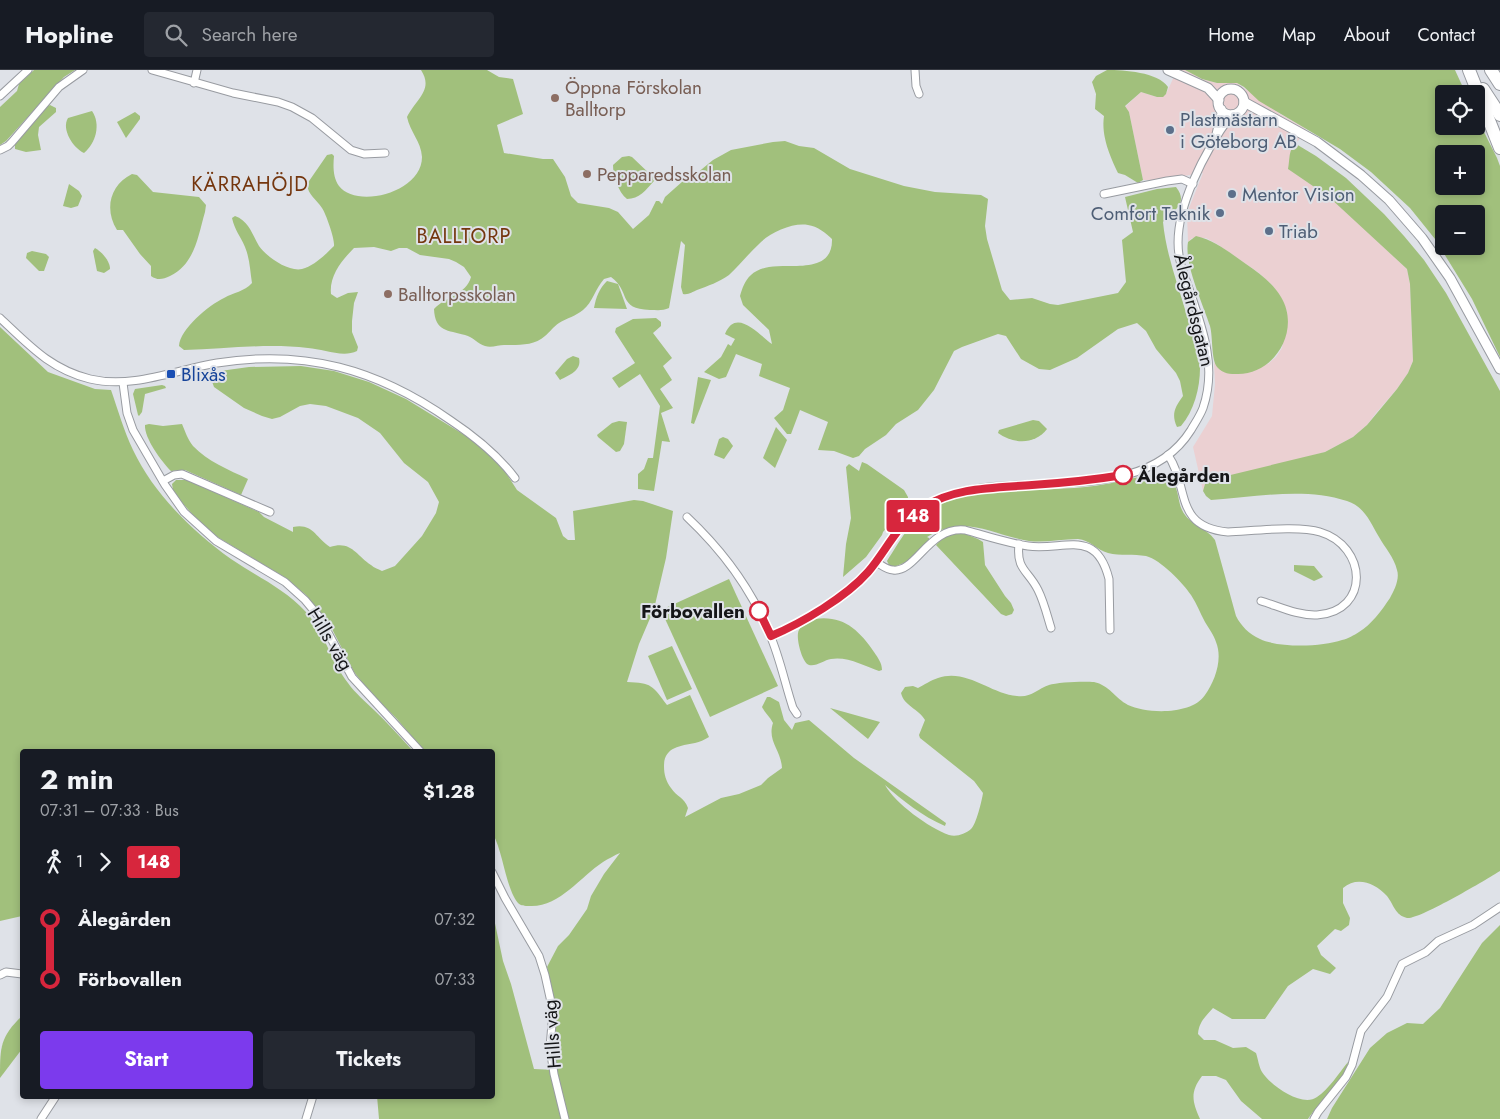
<!DOCTYPE html>
<meta charset="utf-8">
<style>
:root{--surface:#171b24;--page:#242831;--text:#f1f3f6;--muted:#9ea1a6;--line:#363941;--accent:#7c3aed}
body{margin:0;font-family:Jost,sans-serif;background:var(--page);color:var(--text);height:100vh;display:flex;flex-direction:column;font-size:19px;white-space:nowrap}
*{box-sizing:border-box;margin:0}
p{font-size:16px;color:var(--muted)}
.icon{flex:none;width:28px;height:28px;fill:none;stroke:currentColor;stroke-width:2;stroke-linecap:round;stroke-linejoin:round}
.map{position:relative;flex:1;overflow:hidden}
.sheet{position:absolute;left:20px;top:679px;width:475px;height:350px;display:flex;flex-direction:column;background:var(--surface);border-radius:5px;box-shadow:0 2px 8px #0003}
.sheet>*{flex:none}
.badge{padding:0 10px;border-radius:4px;font-size:18px;line-height:32px}
.buttons{position:absolute;left:1435px;top:15px;display:grid;gap:10px}
.buttons a{display:grid;place-items:center;width:50px;height:50px;border-radius:5px;background:var(--surface);box-shadow:0 2px 8px #0003;font-size:25px}
.map>.badge{position:absolute;translate:-50% -50%;box-shadow:0 0 0 2px #fff}
.legs{display:flex;align-items:center;gap:8px;height:55px;padding:0 20px;font-size:16px}
.legs p{margin-inline-start:auto}
.summary{display:flex;align-items:center;justify-content:space-between;height:85px;padding:0 20px}
h1{font-size:28px;font-weight:700;line-height:38px}
.action{display:flex;gap:10px;margin-top:auto;padding:10px 20px}
.action a{flex:1;height:58px;border-radius:5px;background:var(--accent);color:#fff;font-size:20px;font-weight:700;line-height:58px;text-align:center}
.action a+a{background:var(--page);color:var(--text)}
ul{padding:0 20px;list-style:none}
li{display:flex;align-items:center;gap:18px;height:60px;font-size:19px}
li i{display:grid;place-items:center;width:8px;height:100%;margin:0 6px;background:currentColor}
li i::after{content:'';width:12px;height:12px;margin:-6px;border:4px solid;border-radius:50%;background:var(--surface)}
li p{margin-inline-start:auto}
li:first-child i{background:linear-gradient(#0000 50%,currentColor 0)}
li:last-child i{background:linear-gradient(currentColor 50%,#0000 0)}
header{display:flex;align-items:center;gap:30px;box-sizing:border-box;height:70px;padding:0 25px;background:var(--surface);border-bottom:1px solid var(--line)}
header strong{font-size:24px}
nav{display:flex;gap:28px;margin-inline-start:auto;font-size:18px}
.search{width:350px;height:45px;background:var(--page);display:flex;align-items:center;gap:12px;box-sizing:border-box;padding:0 18px;border-radius:5px;color:var(--muted);font-size:19px}
.map>svg:first-child{display:block}
.industrial{fill:#ebd0d2}
.green{fill:#a1c07c;fill-rule:evenodd}
.lines{fill:none;stroke-linecap:round;stroke-linejoin:round}
.minor-casing{stroke:#989ba1;stroke-width:9}
.tertiary-casing{stroke:#989ba1;stroke-width:11}
.motorway-casing{stroke:#989ba1;stroke-width:14}
.minor{stroke:#fff;stroke-width:7}
.tertiary{stroke:#fff;stroke-width:9}
.motorway{stroke:#fff;stroke-width:12}
.line-1-casing{stroke:#fff;stroke-width:11}
.line-1{stroke:#d7263d;stroke-width:8}
.education-dot{fill:#8d6e63;stroke:#dfe2e8;stroke-width:2}
.service-dot{fill:#5c6f8a;stroke:#dfe2e8;stroke-width:2}
.transit-dot{fill:#1a4fb4;stroke:#dfe2e8;stroke-width:2}
.stop-1-dot{fill:#fff;stroke:#d7263d;stroke-width:2.5}
.labels{text-anchor:middle;dominant-baseline:central;stroke-width:4;stroke-linejoin:round;paint-order:stroke}
.education-label{font-size:19px;fill:#785e54;stroke:#dfe2e8;text-anchor:start}
.service-label{font-size:19px;fill:#4e5e75;stroke:#dfe2e8;text-anchor:start}
.street-label{font-size:19px;fill:#151618;stroke:#dfe2e8}
.transit-label{font-size:19px;fill:#164399;stroke:#dfe2e8;text-anchor:start}
.stop-label{font-size:19px;font-weight:bold;fill:#151618;stroke:#dfe2e8;text-anchor:start}
.neighbourhood-label{font-size:20px;letter-spacing:1px;fill:#74360e;stroke:#dfe2e8}
</style>
<header>
<strong>Hopline</strong>
<div class="search"><svg class="icon" aria-label="search" viewBox="0 0 24 24"><circle cx="10" cy="10" r="6"/><path d="M15 15l6 6"/></svg>Search here</div>
<nav><a>Home</a><a>Map</a><a>About</a><a>Contact</a></nav>
</header>
<div class="map">
<svg width="1500" height="1049" viewBox="0 0 1500 1049">
<rect width="100%" height="100%" fill="#dfe2e8"/>
<path class="industrial" d="M1177 0H1185L1202 9 1217 13H1237L1280 44 1306 59 1296 74 1292 76 1290 84 1289 99 1329 127 1358 153 1407 199 1410 214 1413 291 1408 303 1397 319 1376 343 1367 355 1353 367 1325 382 1205 414 1203 421 1193 377 1212 346 1215 314 1214 292 1218 298 1268 294 1276 287 1282 278 1287 242 1282 229 1273 216 1259 203 1217 174 1206 168H1192L1188 172 1187 143 1203 103 1157 110H1143L1129 42 1125 37 1141 22 1157 27 1166 24Z"/>
<g class="green">
<path d="M34 0H75L64 7 6 71 0 75V37L17 21 19 14Z"/>
<path d="M421 0H487L499 7 513 9 523 44 497 55 504 83 543 89H553L565 107 571 126 578 133 609 138 618 142 633 159 649 145 656 131H659L662 134 665 127 683 111 691 108 713 90 731 80 773 72 785 71 799 76 814 78 850 99 904 116 935 122 981 125 988 129 985 156 987 169 1002 220 1010 230 1032 228 1050 234 1058 235 1118 223 1126 212 1122 170 1133 162 1125 127 1157 119 1176 117C1190 135 1171 141 1163 152 1166 184 1178 215 1187 246 1193 262 1199 281 1200 298 1200 318 1194 341 1181 356L1177 357C1171 344 1175 337 1183 326L1180 311 1176 303 1156 279 1146 261 1137 253 1118 259 1077 288 1050 300 1039 299 1021 289 1006 266 998 264 962 277 954 281 934 320 918 340 896 354 886 365 865 379 859 386 853 388 834 381 818 380 828 352 800 340 791 364H787L774 348 783 340 790 318 759 306 762 294 736 284 726 307 719 309 704 302 721 287 728 274 731 276 735 269 725 264C736 237 759 265 772 274L769 260 743 235 740 226C742 219 745 210 751 205 755 201 762 198 769 197 790 193 833 205 832 169 826 163 817 156 808 155 793 152 769 163 759 174 748 184 740 195 729 205 719 212 708 216 697 220 692 222 689 225 683 224L681 217 685 175 681 171 669 238C663 241 657 240 650 240 617 239 631 221 611 207L604 209C595 219 593 232 583 240 576 246 567 248 559 253 553 257 550 262 545 266 534 276 518 275 504 275 499 275 491 278 485 276 478 274 473 267 465 265 448 260 435 262 434 239 446 226 466 225 471 207L464 197 456 192 449 189 420 185 407 178H399L391 181 374 177 354 178C342 190 329 206 331 224L337 228 348 223 358 222 354 233 352 251V262L358 277 357 281C343 288 323 279 308 278 266 273 226 279 184 280L179 276C180 259 209 235 224 228 234 222 244 222 252 213 250 201 250 189 245 177 240 165 235 161 232 148L235 146C249 151 252 164 259 176 267 187 288 202 302 199 314 196 326 184 334 176 335 169 326 144 322 138 316 129 308 125 307 114L327 85 332 84 334 86C333 96 333 108 339 116 356 139 422 123 422 87 421 71 410 62 407 47 416 29 434 20 421 0Z"/>
<path d="M1107 0C1124 0 1158 2 1168 17L1166 24 1163 27H1157L1141 22 1125 36 1129 42 1143 110 1138 113 1125 105 1118 103C1110 86 1101 66 1104 46L1095 39 1096 24 1092 12 1096 6Z"/>
<path d="M1185 0H1455L1466 24H1444V56H1476V46L1497 88 1500 96V287L1472 229 1435 169 1410 138 1371 102 1340 79 1259 31 1244 17 1237 13H1217L1202 9ZM1444 84H1476V116H1444ZM1444 144H1476V176H1444Z"/>
<path d="M50 35 56 38V42L39 57 38 65 41 80 26 82 15 79V74L46 37Z"/>
<path d="M92 41C101 54 96 73 84 83 73 78 61 59 68 48Z"/>
<path d="M135 42 140 46V49L126 68 117 52Z"/>
<path d="M1296 74 1316 86 1346 108 1384 144 1404 166 1424 190 1446 223 1500 321V801C1487 809 1419 850 1407 848 1395 845 1394 835 1387 826 1375 813 1357 806 1343 818V833L1350 848 1349 855 1341 861 1335 859 1317 876 1321 885 1336 898 1330 904 1313 899 1288 916 1265 949H1232L1213 938C1205 947 1199 952 1198 964L1204 970H1215L1233 978 1246 977 1256 983C1258 989 1259 997 1262 1002 1270 1015 1302 1038 1317 1027 1329 1019 1339 1003 1348 992 1347 1010 1318 1033 1308 1049H1262L1241 1031 1226 1010 1216 1006H1202C1190 1022 1192 1031 1200 1049H379L377 1026H492L493 844 503 891 511 914 534 999 555 1000 553 976 555 936 547 897 558 876 569 865 587 839 591 826 604 804 620 783C615 785 608 789 603 792 580 807 559 838 529 836 525 836 521 836 518 833 506 819 503 782 493 764L492 681H424L397 649 370 622 354 602 331 557 306 525 286 508 214 465 202 455 178 428 173 420 172 414 176 410H187L259 442 264 447 293 462V457C313 453 315 467 330 477 351 470 356 485 371 495 374 498 379 499 382 501L395 496 422 466 436 443 439 432 428 412 404 393 380 363 358 348 326 336 310 334 300 336 280 347 272 349 262 346 244 338 214 317 210 306 220 301 249 297 301 296 334 301 369 312 406 329 471 369 497 389 517 420 556 448 563 466 568 470H575L573 441 634 430 643 431 673 441 666 488 654 539 639 574 627 612C652 613 652 615 667 635L690 625 709 667C704 670 700 672 695 673 680 676 664 677 664 696 664 705 666 711 671 718 677 727 684 727 688 738L685 747 721 728 739 724 761 715 768 708 782 698C781 680 767 671 773 653 770 647 765 643 762 637L767 627H770L779 632 784 650 792 660 795 653 809 650 854 688 946 753 945 756C922 746 903 731 885 715 895 733 929 758 949 765 957 767 965 764 971 759 976 755 982 730 983 723L974 711 920 668 919 665 925 650C919 639 904 636 901 623L905 617 913 616 918 618C924 615 931 610 938 608 966 598 991 624 1017 626 1031 628 1037 619 1049 615 1057 612 1085 611 1094 612 1109 615 1115 628 1128 635 1147 644 1192 645 1205 625 1215 611 1223 589 1216 572 1214 565 1209 559 1205 552 1200 543 1197 534 1191 525 1183 513 1161 490 1146 486 1134 484 1120 486 1108 483 1097 480 1090 470 1078 469 1061 469 1045 473 1029 471 989 464 966 444 927 467L929 468V471L906 492 894 497 889 495 887 491C900 471 911 449 933 437 979 414 1054 424 1106 414 1120 412 1155 401 1166 406 1179 412 1177 429 1182 440 1189 455 1206 457 1215 470L1236 546C1241 556 1249 564 1260 569 1279 578 1322 577 1342 570 1348 569 1354 565 1359 562 1371 555 1382 540 1390 528 1394 521 1400 509 1397 500 1394 487 1385 478 1379 467 1370 452 1365 437 1347 431 1304 417 1256 427 1211 430L1206 426 1203 421 1205 414 1218 408 1325 382 1353 367 1367 355 1397 319 1408 303 1413 291 1410 214 1407 199 1329 127 1288 99C1290 90 1288 79 1296 74Z"/>
<path d="M629 86 632 87 653 107 654 111C646 120 639 129 627 129 618 122 613 105 613 95L622 87Z"/>
<path d="M132 104 137 105 153 122 199 127 206 135 205 142C198 166 195 194 170 206 163 209 158 211 151 206V196L140 184 123 160H117C104 139 110 115 132 104Z"/>
<path d="M69 114 79 121 82 126 78 136 71 138 63 136Z"/>
<path d="M1196 166C1215 170 1230 183 1246 194 1259 203 1273 213 1281 227 1301 260 1275 304 1238 304 1230 304 1223 304 1217 297 1211 289 1213 267 1210 256 1203 234 1184 194 1188 172Z"/>
<path d="M95 178C102 182 110 191 110 199L104 203 97 201 93 181Z"/>
<path d="M32 181 46 184 49 187 44 201H39L26 188 27 183Z"/>
<path d="M607 211 618 214 627 239 594 238C596 227 599 219 607 211Z"/>
<path d="M656 248 661 252V256L653 263 672 288 663 296 672 310 660 319 673 338 661 343 670 372 662 371 654 421 638 419V404L644 399 648 388H653L660 336 640 304 619 318 612 308 635 293 615 262 616 258 633 249Z"/>
<path d="M0 257 48 302 95 319 111 320C118 340 124 361 133 380 154 424 192 461 231 489 256 506 285 519 305 541 324 561 331 591 348 613 355 623 365 631 374 640 388 653 400 667 413 681H22V846L0 851Z"/>
<path d="M573 286 579 288C582 301 569 305 560 310L555 303 567 289Z"/>
<path d="M698 307 711 310 694 354 691 353Z"/>
<path d="M162 315 165 316 166 318 145 324 142 342 139 346 138 345 133 324 135 319Z"/>
<path d="M1033 350 1039 351 1047 359C1035 375 1013 374 998 363L999 360Z"/>
<path d="M619 351 627 352 624 374 620 381 616 382 598 367 597 365 612 353Z"/>
<path d="M149 354 163 356 182 354C185 361 188 370 193 376 207 391 229 400 248 409L241 425 185 400 171 401C162 392 144 368 145 355Z"/>
<path d="M776 357 787 370 775 398 763 388Z"/>
<path d="M723 367 728 369 733 376 724 389 714 385 719 369Z"/>
<path d="M862 392 867 394 904 420 908 427V435L899 443 883 462 882 465 866 487 843 507 846 474 851 448 846 397 849 394 859 401Z"/>
<path d="M963 463 978 469 983 472 985 495 1005 526 1011 533 1014 540 1012 544 1006 546 1001 544 936 475C944 465 951 464 963 463Z"/>
<path d="M1294 495 1314 496 1323 507 1314 511 1294 501Z"/>
<path d="M729 509 778 616 710 647 661 540Z"/>
<path d="M815 549C843 545 859 560 874 582 878 588 882 593 882 600L879 601C865 596 847 586 831 589 824 590 816 597 809 595 802 593 795 566 799 560 801 555 810 552 815 549Z"/>
<path d="M672 576 692 619 667 630 648 586Z"/>
<path d="M830 638 880 652 868 669Z"/>
<path d="M1500 855V1049H1327L1332 1038 1370 978 1387 963 1407 953 1423 954 1440 938 1482 873Z"/>
<path d="M22 946V979L0 1008C0 977 0 967 22 946Z"/>
</g>
<g class="lines">
<defs>
<g id="minor">
<path d="M152 0 233 23 278 32 292 37 312 48 351 80 364 84 385 83"/>
<path d="M915 0 916 16 919 24"/>
<path d="M194 13 197 0"/>
<path d="M0 26 28 0"/>
<path d="M1216 64 1222 39"/>
<path d="M0 80 8 76 12 72 59 17 83 0"/>
<path d="M1104 124 1167 111 1182 109 1193 114"/>
<path d="M0 248C29 275 50 299 90 309 133 319 175 300 217 293 305 279 377 299 450 350 474 366 497 384 515 408"/>
<path d="M123 313 127 343 133 360 165 415 184 442 216 471 285 512 305 530 320 548 352 607 420 681"/>
<path d="M1168 385C1190 417 1173 457 1228 462 1252 461 1299 455 1320 462 1367 476 1371 541 1317 545 1298 546 1278 536 1261 531"/>
<path d="M163 411 174 405 182 404 270 442"/>
<path d="M687 447C722 480 752 520 770 565 780 588 785 614 793 638L797 644"/>
<path d="M1019 474C1016 500 1028 500 1038 520 1044 532 1047 545 1051 558"/>
<path d="M876 492C881 495 887 500 893 500 916 503 929 456 965 460 986 466 1007 473 1028 476 1064 481 1096 457 1109 509L1110 560"/>
<path d="M771 566C804 552 843 529 867 502 881 488 889 470 902 455 915 441 932 431 951 425 1025 400 1143 437 1191 360 1195 353 1200 346 1203 338 1218 295 1201 254 1187 213 1184 204 1180 195 1179 185 1172 141 1206 79 1232 44"/>
<path d="M492 802 505 828 539 886 545 905 553 941 550 978 554 1004 565 1049"/>
<path d="M0 905 6 902 22 904"/>
<path d="M41 1049 56 1026"/>
<path d="M306 1049 313 1026"/>
<path d="M1314 1049 1318 1042 1346 1007 1352 995 1361 961 1387 927 1402 894 1426 882 1438 871 1473 855 1500 837"/>
</g>
<g id="tertiary">
<path d="M1168 0 1208 18 1219 30"/>
<circle cx="1231" cy="32" r="13"/>
<path d="M1244 32 1317 72 1361 105 1389 130 1422 168 1450 208 1500 299"/>
</g>
<g id="motorway">
<path d="M1469 0 1500 78"/>
<path d="M1491 0 1500 14"/>
<path d="M1483 19 1500 45"/>
</g>
</defs>
<use href="#minor" class="minor-casing"/>
<use href="#tertiary" class="tertiary-casing"/>
<use href="#motorway" class="motorway-casing"/>
<use href="#minor" class="minor"/>
<use href="#tertiary" class="tertiary"/>
<use href="#motorway" class="motorway"/>
</g>
<g class="lines">
<defs>
<path id="line-1" d="M759 541 771 566C802 553 846 527 868 502 886 481 898 453 922 438 955 417 994 418 1032 415 1062 413 1093 410 1123 405"/>
</defs>
<use href="#line-1" class="line-1-casing"/>
<use href="#line-1" class="line-1"/>
</g>
<g class="education-dot">
<circle cx="555" cy="28" r="5"/>
<circle cx="587" cy="104" r="5"/>
<circle cx="388" cy="224" r="5"/>
</g>
<g class="service-dot">
<circle cx="1170" cy="60" r="5"/>
<circle cx="1232" cy="124" r="5"/>
<circle cx="1220" cy="143" r="5"/>
<circle cx="1269" cy="161" r="5"/>
</g>
<rect class="transit-dot" x="166" y="299" width="10" height="10" rx="2.5"/>
<g class="stop-1-dot">
<circle cx="1123" cy="405" r="9"/>
<circle cx="759" cy="541" r="9"/>
</g>
<g class="labels">
<g class="education-label">
<text x="565" y="17">Öppna Förskolan<tspan x="565" dy="22">Balltorp</tspan></text>
<text x="597" y="104">Pepparedsskolan</text>
<text x="398" y="224">Balltorpsskolan</text>
</g>
<g class="service-label">
<text x="1180" y="49">Plastmästarn<tspan x="1180" dy="22">i Göteborg AB</tspan></text>
<text x="1242" y="124">Mentor Vision</text>
<text x="1210" y="143" text-anchor="end">Comfort Teknik</text>
<text x="1279" y="161">Triab</text>
</g>
<g class="street-label">
<text transform="translate(1194 240) rotate(76)">Ålegårdsgatan</text>
<text transform="translate(330 569) rotate(59)">Hills väg</text>
<text transform="translate(552 964) rotate(-94)">Hills väg</text>
</g>
<g class="transit-label">
<text x="181" y="304">Blixås</text>
</g>
<g class="stop-label">
<text x="1137" y="405">Ålegården</text>
<text x="745" y="541" text-anchor="end">Förbovallen</text>
</g>
<g class="neighbourhood-label">
<text x="250" y="114">KÄRRAHÖJD</text>
<text x="464" y="166">BALLTORP</text>
</g>
</g>
</svg>
<div class="buttons">
<a><svg class="icon" aria-label="locate" viewBox="0 0 24 24"><circle cx="12" cy="12" r="6"/><path d="M12 2v4M12 18v4M2 12h4M18 12h4"/></svg></a>
<a>+</a>
<a>−</a>
</div>
<b class="badge" style="left:913px;top:446px;background:#d7263d;color:#fff">148</b>
<section class="sheet">
<div class="summary"><div><h1>2 min</h1><p>07:31 – 07:33 · Bus</p></div><b>$1.28</b></div>
<div class="legs"><svg class="icon" aria-label="walk" viewBox="0 0 24 24"><circle cx="13" cy="4" r="2"/><path d="M13 8l-2 6 4 7M11 14l-3 7M7 12l3-4h3l4 4"/></svg>1<svg class="icon" aria-label="forward" viewBox="0 0 24 24"><path d="M9 5l7 7-7 7"/></svg><b class="badge" style="background:#d7263d;color:#fff">148</b></div>
<ul>
<li><i style="color:#d7263d"></i><b>Ålegården</b><p>07:32</p></li>
<li><i style="color:#d7263d"></i><b>Förbovallen</b><p>07:33</p></li>
</ul>
<div class="action"><a>Start</a><a>Tickets</a></div>
</section>
</div>
